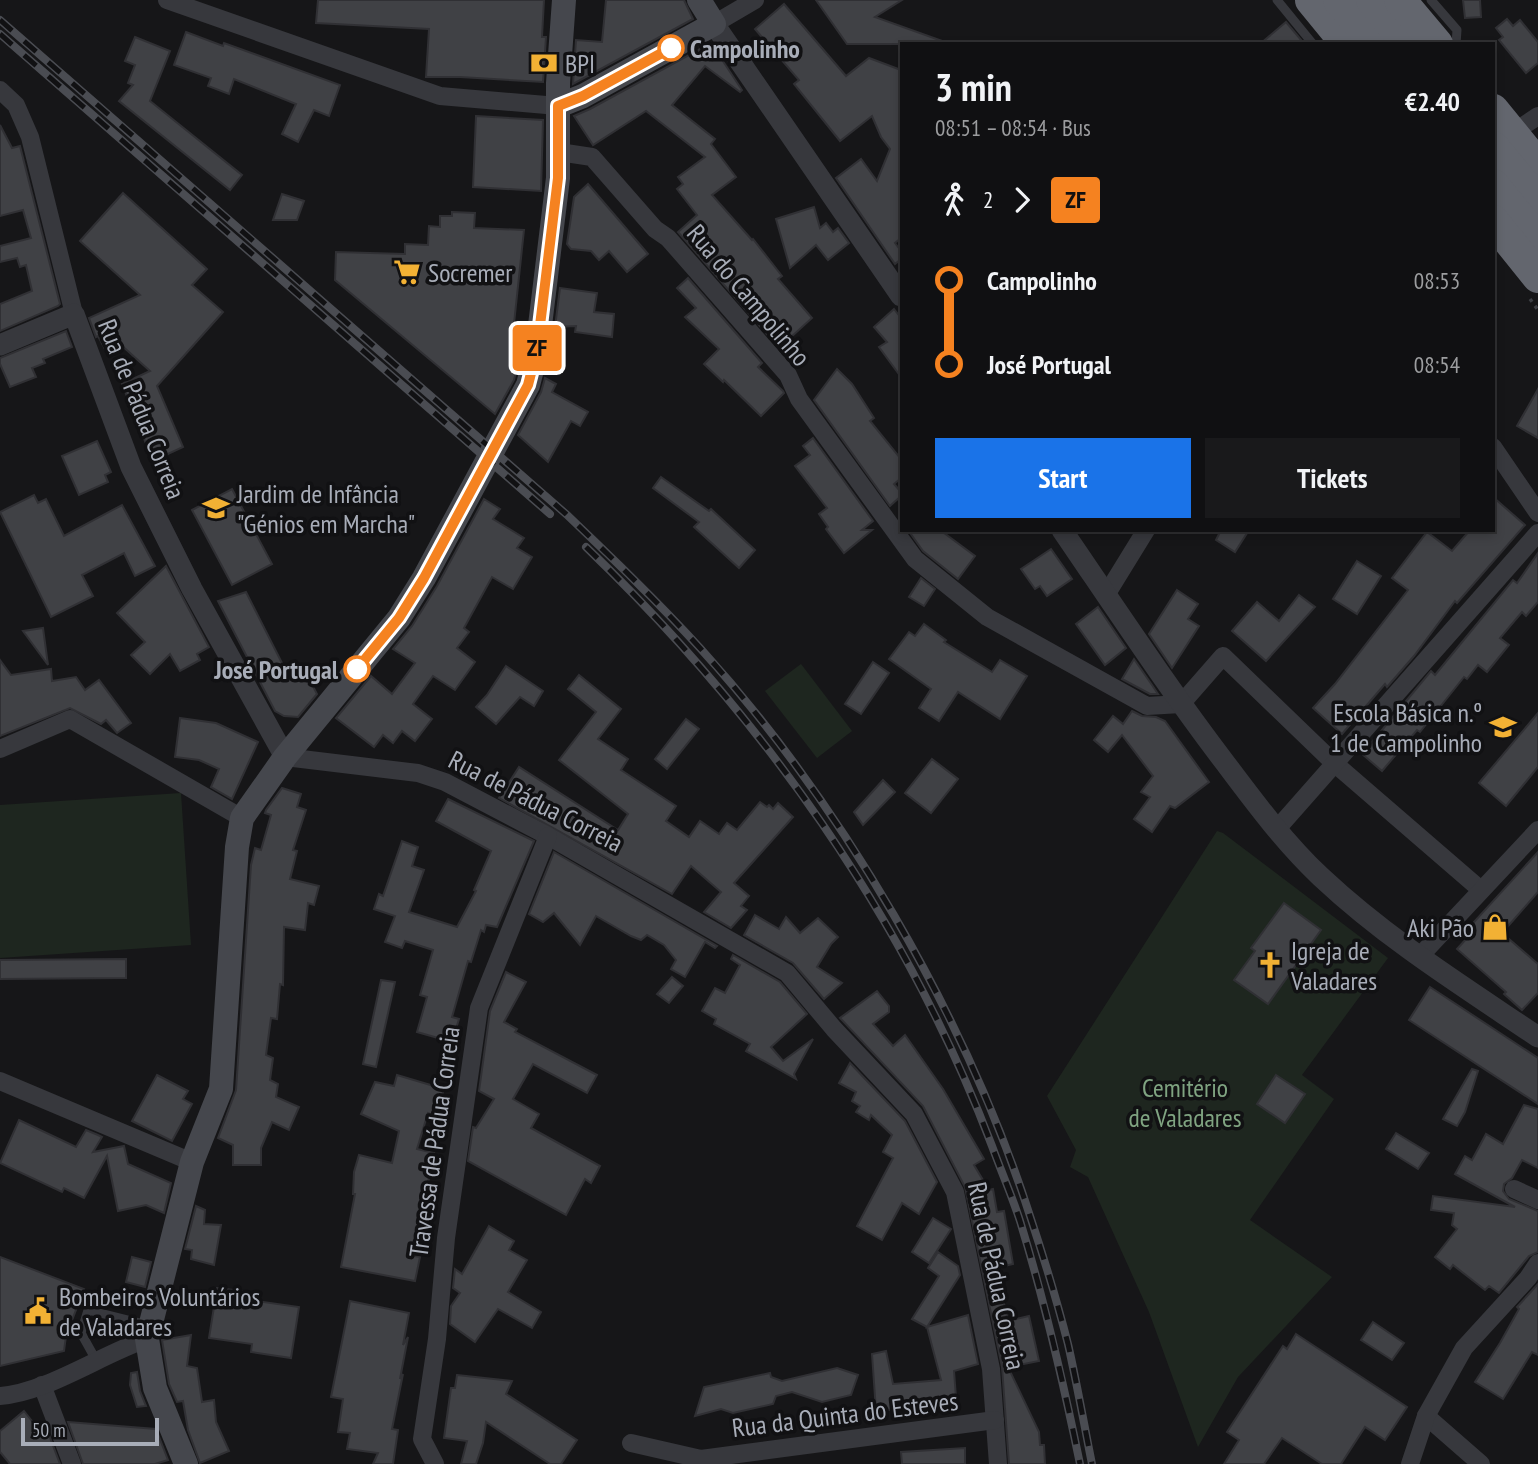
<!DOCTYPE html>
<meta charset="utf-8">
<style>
:root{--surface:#101012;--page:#19191b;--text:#f1f3f6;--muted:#9c9d9f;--line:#303032;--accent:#1a73e8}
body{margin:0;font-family:"PT Sans Narrow",sans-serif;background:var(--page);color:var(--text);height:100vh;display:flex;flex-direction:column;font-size:26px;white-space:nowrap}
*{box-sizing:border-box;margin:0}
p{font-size:23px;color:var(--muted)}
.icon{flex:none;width:38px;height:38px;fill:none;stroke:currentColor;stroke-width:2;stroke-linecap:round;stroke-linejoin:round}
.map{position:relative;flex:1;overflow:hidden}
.sheet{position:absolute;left:900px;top:42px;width:595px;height:490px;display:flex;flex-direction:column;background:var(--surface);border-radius:0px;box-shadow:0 4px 10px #0003,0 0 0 2px var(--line)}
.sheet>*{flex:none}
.badge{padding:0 14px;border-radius:5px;font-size:24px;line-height:46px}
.scale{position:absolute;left:21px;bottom:18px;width:138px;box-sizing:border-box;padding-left:7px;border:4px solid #a8adb8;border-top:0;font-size:19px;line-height:24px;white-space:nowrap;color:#a8adb8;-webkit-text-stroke:5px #111113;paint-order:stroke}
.map>.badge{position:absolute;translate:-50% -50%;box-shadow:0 0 0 4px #fff}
.legs{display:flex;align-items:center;gap:10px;height:77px;padding:0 35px;font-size:23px}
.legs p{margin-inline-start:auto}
.head{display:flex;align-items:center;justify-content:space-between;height:119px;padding:0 35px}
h1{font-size:38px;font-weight:700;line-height:52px}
.cta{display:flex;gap:14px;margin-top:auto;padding:14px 35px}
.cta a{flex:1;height:80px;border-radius:0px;background:var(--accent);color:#fff;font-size:28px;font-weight:700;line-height:80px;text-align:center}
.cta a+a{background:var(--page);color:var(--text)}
ul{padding:0 35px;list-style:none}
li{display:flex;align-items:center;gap:24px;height:84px;font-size:26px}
li i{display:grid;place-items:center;width:10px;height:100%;margin:0 9px;background:currentColor}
li i::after{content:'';width:18px;height:18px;margin:-9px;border:5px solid;border-radius:50%;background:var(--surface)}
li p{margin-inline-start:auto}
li:first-child i{background:linear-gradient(#0000 50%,currentColor 0)}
li:last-child i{background:linear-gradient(currentColor 50%,#0000 0)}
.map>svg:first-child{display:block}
.green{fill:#1e261f}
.building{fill:#404145;stroke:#303034;stroke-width:2}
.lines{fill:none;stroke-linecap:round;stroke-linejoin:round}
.path{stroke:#3d3f44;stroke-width:3.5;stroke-dasharray:3.5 5;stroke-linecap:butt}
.service{stroke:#37383d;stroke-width:9}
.minor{stroke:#37383d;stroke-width:18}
.tertiary{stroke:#37383d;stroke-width:21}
.secondary{stroke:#45474d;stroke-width:24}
.motorway{stroke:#63666e;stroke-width:32}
.rail-casing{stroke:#4a4c52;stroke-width:8}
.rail{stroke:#111113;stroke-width:5;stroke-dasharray:16;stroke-linecap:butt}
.line-1-casing{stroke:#fff;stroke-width:16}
.line-1{stroke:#f58220;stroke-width:10}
.stop-1-dot{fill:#fff;stroke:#f58220;stroke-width:3.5}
.labels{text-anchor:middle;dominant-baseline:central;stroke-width:7;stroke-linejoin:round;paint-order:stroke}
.stop-label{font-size:26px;font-weight:bold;fill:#a8adb8;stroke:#111113;text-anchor:start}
.poi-label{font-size:26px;fill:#a8adb8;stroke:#111113;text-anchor:start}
.street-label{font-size:26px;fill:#a8adb8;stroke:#111113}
.park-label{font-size:26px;fill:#7fa381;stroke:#111113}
</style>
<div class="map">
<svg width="1538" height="1464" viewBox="0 0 1538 1464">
<rect width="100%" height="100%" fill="#161618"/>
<g class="green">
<path d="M801 664 852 731 817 758 765 691Z"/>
<path d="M181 793 191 945 0 958V805Z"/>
<path d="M1217 831 1223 833 1388 958 1302 1075 1334 1099 1250 1220 1332 1277 1238 1377 1198 1447 1149 1312 1088 1177 1070 1167 1076 1150 1047 1096Z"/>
</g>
<g class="building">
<path d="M318 0H544L542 37H546L543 82 460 77H426L429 29 316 23Z"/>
<path d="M606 0H684L693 19 573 84 576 40 602 42Z"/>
<path d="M816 0H902L875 17 945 42V44H847Z"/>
<path d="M1463 0H1480L1481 17 1465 18Z"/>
<path d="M784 4 846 76 869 58 901 70V238L895 243 901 251V259L895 264 836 178 861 159 877 181 890 149 881 137 872 116 840 141 794 84 799 80 755 29Z"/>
<path d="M1507 19 1513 26 1520 20 1538 42V63L1526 73 1499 40 1503 37 1496 28Z"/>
<path d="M1286 22 1302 41 1299 44H1260Z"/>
<path d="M186 32 223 46 224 43 340 85 329 116 314 110 298 142 282 134 296 104 234 79 229 94 208 86 211 78 174 65Z"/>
<path d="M135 37 170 51 150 101 242 175 230 190 119 101 133 85 128 83 135 65 125 61Z"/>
<path d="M711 43 742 90 740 92 705 66 672 105 715 139 711 144 736 177 712 195 752 240 753 239 782 276 778 279 812 318 779 348 678 232 697 215 677 189 683 184 678 177 705 157 646 111 593 145 574 116 590 109Z"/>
<path d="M476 116 543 120 541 191 473 187Z"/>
<path d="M0 125 12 148 20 146 60 304 58 306 0 331V304L32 291 26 265 20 267 17 258 0 262V246L31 238 23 210 0 216Z"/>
<path d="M588 184 648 254 627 272 609 251 599 260 591 251 571 249 567 244 574 197Z"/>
<path d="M123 193 207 269 192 285 223 312 157 386 183 447 153 461 122 384 150 371 120 344 106 351 98 336 96 337 89 318 140 295 80 241Z"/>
<path d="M282 194 304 201 297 220H273Z"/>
<path d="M814 207 820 228 826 223 833 232 838 228 849 243 828 260 816 245 790 268 776 219Z"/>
<path d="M452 212 475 213 474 228 524 230 513 333 524 334 522 347 514 380 495 414 335 280 336 252 405 254V244L428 245 429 226 440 227V216H452Z"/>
<path d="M688 278 762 363 758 367 783 391 784 393 761 416 724 380 723 382 704 364 719 349 685 317 696 308 677 288Z"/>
<path d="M560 288 597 293 594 312 614 314 612 337 575 332 576 326 555 327Z"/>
<path d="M894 309 901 318V377L879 347 887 342 874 327Z"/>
<path d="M66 331 72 347 43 359 45 363 32 368 36 377 10 387 0 364V358Z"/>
<path d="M837 369 852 384 874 418 870 421 901 459V478L894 484 901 492V496L890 506 814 400Z"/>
<path d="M545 378 556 384 552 392 588 412 580 426 571 421 548 462 518 435 541 392Z"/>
<path d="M1538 389V438L1517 426Z"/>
<path d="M813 438 873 521 862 530H872L844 553 826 529 828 527 819 514 827 508 795 466 810 455 803 446Z"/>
<path d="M97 441 111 472 105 475 108 482 79 495 62 456Z"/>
<path d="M661 477 709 511 711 509 755 550 739 568 694 527 699 522 653 488Z"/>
<path d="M232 489 272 564 232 585 192 510Z"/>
<path d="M34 495 38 503 46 499 64 536 122 505 155 566 135 576 124 553 82 575 93 596 51 617 0 512Z"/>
<path d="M1493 497 1525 525 1457 603 1455 601 1414 656 1387 687 1385 684 1342 734 1313 708 1335 684 1408 590 1392 578 1427 532 1452 551 1470 530H1493Z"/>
<path d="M484 499 500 509 493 519 524 538 517 548 532 557 513 589 492 577 464 628 469 632 457 648 475 662 455 690 433 676 413 704 432 719 415 741 402 731 393 743 383 735 374 747 336 718 371 676 392 694 415 663 393 649 412 626 437 586Z"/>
<path d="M908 530H940L975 556 958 579 923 551Z"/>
<path d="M1221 530H1249L1235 552 1216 540Z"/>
<path d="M1051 549 1072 579 1047 596 1040 586 1035 589 1021 569Z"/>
<path d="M1538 553V602L1526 616 1522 612 1500 638 1509 645 1487 672 1478 665 1467 679 1464 677 1420 732 1417 730 1382 771 1362 754 1431 671 1435 675 1513 580 1517 583Z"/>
<path d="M1357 561 1381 576 1357 614 1333 599Z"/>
<path d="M166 566 209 647 197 654 200 660 180 671 170 654 150 674 131 655 145 642 117 613Z"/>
<path d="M921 578 935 589 924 606 909 597Z"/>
<path d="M1177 590 1198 604 1188 619 1199 626 1172 668 1149 634Z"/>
<path d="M246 592 286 671 302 665 317 694 298 717 284 716 275 711 218 601Z"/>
<path d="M1299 595 1315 607 1266 661 1232 631 1257 602 1279 621Z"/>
<path d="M1098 607 1126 648 1105 665 1076 624Z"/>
<path d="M924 624 946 640 944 642 992 672 1000 660 1027 676 1000 719 958 692 939 721 919 708 931 689 889 659 909 632 915 636Z"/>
<path d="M43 628 48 665 23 631Z"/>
<path d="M1134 659 1152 685 1158 694H1150L1122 679Z"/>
<path d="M0 660 11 675 51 669 52 681 76 677 85 690 99 680 131 723 117 733 106 720 101 724 70 708 0 736Z"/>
<path d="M873 662 889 673 861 714 845 704Z"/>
<path d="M506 666 543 691 534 706 520 697 496 724 476 707 487 695Z"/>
<path d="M579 675 621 709 598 739 628 759 621 770 676 806 666 821 689 837 700 821 719 834 727 823 737 830 760 802 767 807 769 805 773 809 778 803 793 817 734 883 749 896 741 906 747 910 731 928 704 912 721 892 691 866 672 894 499 798 519 767 618 830 628 814 559 760 596 712 568 689Z"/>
<path d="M1132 711 1142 716 1156 717 1165 721 1209 782 1175 808 1170 806 1152 832 1134 819 1150 797 1141 792 1153 776 1122 735 1108 752 1094 740 1113 716 1123 724Z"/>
<path d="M1538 713V767L1506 806 1479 783Z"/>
<path d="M180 718 216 723 258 742 232 799 211 787 219 769 199 760 175 757Z"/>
<path d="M686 719 699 729 667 769 655 759Z"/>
<path d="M932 759 958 779 931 813 905 793Z"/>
<path d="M883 780 895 792 863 825 854 812Z"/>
<path d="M282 788 301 794 297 807 306 810 293 850 297 851 290 879 319 886 314 905 308 903 305 930 284 927 283 985 280 984 277 1019 271 1018 266 1055 273 1058 270 1080 278 1084 276 1097 299 1107 289 1130 272 1122 261 1148V1165H233V1145L218 1138 236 1090 251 865 255 848 261 850 271 815 265 813 266 810Z"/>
<path d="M448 799 534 841 497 927 486 925 484 932 481 930 471 962 468 961 452 1017 459 1019 452 1042 417 1032 427 997 420 995 433 950 405 941 402 948 385 942 395 916 374 909 379 894 383 896 402 841 418 847 412 866 424 870 409 912 457 927 476 891 474 890 491 851 436 821Z"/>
<path d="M554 852 717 946 715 948 705 942 685 977 671 969 676 960 664 945 647 935 641 940 631 936 596 916 580 945 554 913 543 922 529 914Z"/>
<path d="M1538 852V892L1502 933 1538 964V993L1522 1010 1504 994 1506 992 1457 949 1468 937 1463 934Z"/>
<path d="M1284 903 1321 930 1268 1004 1234 980 1255 951 1251 948Z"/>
<path d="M755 915 779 929 786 917 800 933 818 918 838 937 831 944 817 967 842 983 824 999 793 963 744 935Z"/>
<path d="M733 955 780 982 807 1014 771 1047 783 1061 813 1039 794 1074 796 1079 746 1051 750 1044 714 1024 716 1019 702 1011 715 988 725 993 740 965 731 959Z"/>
<path d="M126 959V978L0 979V960Z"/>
<path d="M506 972 526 982 504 1022 517 1029 515 1032 597 1075 587 1093 533 1064 513 1099 539 1114 531 1128 600 1166 591 1183 585 1179 566 1215 468 1161 473 1127 476 1128 494 1099 479 1091 490 1011Z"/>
<path d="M672 977 683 986 669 1003 657 994Z"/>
<path d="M381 980 395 982 376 1067 363 1064Z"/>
<path d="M1430 987 1538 1058V1104L1409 1020Z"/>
<path d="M877 991 889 1006V1012L873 1024 893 1046 905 1035 943 1089 984 1159 974 1165 989 1190 993 1189 997 1212 1004 1211 1013 1264 996 1268 1008 1321 1029 1316 1039 1361 1008 1367 1039 1432 1040 1445H1044L1045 1464H1009L1002 1367 965 1187 923 1106 840 1018Z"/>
<path d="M850 1063 905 1121 937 1182 919 1214 902 1203 882 1240 857 1226 893 1158 883 1152 892 1135 871 1115 869 1120 856 1112 860 1106 852 1101 856 1092 839 1083Z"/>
<path d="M1472 1069 1478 1071 1465 1112 1457 1126 1443 1119Z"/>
<path d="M157 1075 188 1091 183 1099 192 1104 172 1141 132 1121Z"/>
<path d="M397 1075 444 1089 436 1116 428 1113 417 1149 434 1153 427 1188 429 1189 414 1246V1256L420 1257 415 1281 341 1267 355 1194H353L354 1172 359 1155 392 1163 399 1131 361 1114 375 1082 394 1086Z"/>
<path d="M1276 1075 1305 1094 1285 1123 1257 1104Z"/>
<path d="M1524 1105 1538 1109V1168L1522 1160 1512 1178 1504 1184 1503 1191 1509 1199 1538 1211V1252L1529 1256 1499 1293 1489 1286 1485 1290 1453 1265 1450 1269 1435 1257 1457 1229 1452 1225 1454 1213 1431 1210 1433 1196 1515 1207 1455 1174 1465 1156 1472 1160 1486 1134 1503 1144Z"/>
<path d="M19 1120 76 1147 86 1130 98 1135 102 1137 93 1152 124 1146 128 1164 171 1183 164 1213 146 1205 118 1211 107 1156 84 1198 64 1188 62 1192 0 1163Z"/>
<path d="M1396 1133 1429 1153 1418 1169 1386 1149Z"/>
<path d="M196 1206 205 1210 204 1224 221 1225 214 1265 191 1259 192 1250 185 1249Z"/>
<path d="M933 1218 951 1229 929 1263 912 1252Z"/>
<path d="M489 1226 514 1241 509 1250 527 1260 508 1292 541 1312 532 1328 498 1309 475 1342 450 1324 451 1306 460 1293 453 1288 455 1269 462 1274Z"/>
<path d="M938 1252 958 1266 960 1275 927 1327 968 1315 978 1364 954 1371 957 1411 949 1412 947 1405 876 1411 872 1354 886 1351 893 1384 941 1380 927 1327 912 1319 939 1276 928 1268Z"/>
<path d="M0 1257 84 1289 66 1336 64 1351 0 1366Z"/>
<path d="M132 1257 151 1262 145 1287 126 1282Z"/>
<path d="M1538 1284V1355L1532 1352 1503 1399 1475 1382 1500 1343 1519 1309 1517 1307Z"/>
<path d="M217 1288 257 1293 256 1301 299 1307 291 1358 251 1352 252 1344 209 1338Z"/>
<path d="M350 1301 409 1313 403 1345 408 1337 400 1379 403 1374 392 1429 398 1430 393 1464H373L378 1453 347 1449 350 1433 338 1432 343 1399 331 1397Z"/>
<path d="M1373 1322 1404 1343 1392 1360 1361 1340Z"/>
<path d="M1296 1334 1407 1407 1385 1440 1365 1427 1341 1464H1322L1282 1438 1264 1464H1224L1239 1440 1227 1432 1283 1346 1287 1349Z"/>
<path d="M191 1335 187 1366 197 1368 202 1402 214 1400 216 1422 229 1451 200 1463 188 1430 183 1401 177 1402 169 1384 162 1340Z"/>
<path d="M837 1368 858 1375 851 1395 822 1402 792 1392 776 1396 773 1404 733 1413 721 1409 695 1416 704 1387 770 1373 771 1377 782 1381Z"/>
<path d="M137 1372 140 1391 146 1406 137 1407 130 1385 131 1373Z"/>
<path d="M457 1375 512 1381 506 1394 577 1440 561 1464H550L486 1422 483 1443 476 1464H461L467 1441 444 1438 451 1388H455Z"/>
<path d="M24 1411 44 1436 49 1435 60 1464H10L0 1452V1431Z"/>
<path d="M68 1422 156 1429 168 1460 155 1464H83Z"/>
<path d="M965 1448V1464H902L901 1452Z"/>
</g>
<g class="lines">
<path class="path" d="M1530 299 1538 310"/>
<g class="service">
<path d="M1277 0 1313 44"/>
<path d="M1431 0 1457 30 1456 44"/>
<path d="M96 1360 81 1333 88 1310 148 1325"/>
</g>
<g class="minor">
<path d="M167 0 440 96 558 106"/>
<path d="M714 24 755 0"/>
<path d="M0 90 16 105 30 137 74 314"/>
<path d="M1520 128 1538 116"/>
<path d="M559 152 592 157 655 229 668 238 788 375 799 399 915 559 987 617 1147 706 1181 704 1223 656 1334 763 1481 890"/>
<path d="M1493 447 1538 513"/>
<path d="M1106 595 1146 530"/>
<path d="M0 749 70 719 242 818"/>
<path d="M285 757 418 773 445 782 548 836 787 973 834 1029 914 1114 955 1192 991 1369 998 1464"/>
<path d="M1276 830 1538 533"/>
<path d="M1420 956 1538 830"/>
<path d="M0 1081 192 1162"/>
<path d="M1514 1189 1538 1200"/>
<path d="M42 1385 72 1464"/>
<path d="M0 1396C46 1393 102 1354 147 1339"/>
<path d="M1426 1416 1481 1464"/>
<path d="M631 1443 701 1459 995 1420"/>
<path d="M435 1464 422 1439 437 1339 446 1238 479 1008 548 836"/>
<path d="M1410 1464 1426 1416 1464 1348 1528 1278 1538 1263"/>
</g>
<g class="tertiary">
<path d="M714 24 901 296"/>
<path d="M0 345 74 314 131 467 192 589 285 757"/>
<path d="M1062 530C1116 609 1168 688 1226 764 1256 804 1285 843 1321 877 1387 939 1464 987 1538 1037"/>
</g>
<g class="secondary">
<path d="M558 106 583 96 714 24 699 0"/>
<path d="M186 1464 155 1388 147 1339 192 1162 221 1089 237 847 242 818 285 757 399 618 424 578 528 385 537 350 558 178V83L564 0"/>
</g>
<g class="motorway">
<path d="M1311 0 1347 44"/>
<path d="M1339 0 1376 44"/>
<path d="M1372 0 1408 44"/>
<path d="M1400 0 1437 44"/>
<path d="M1493 110 1538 165"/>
<path d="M1493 147 1538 201"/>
<path d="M1493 185 1538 240"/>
<path d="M1493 221 1538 277"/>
</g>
<defs>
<g id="rail">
<path d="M0 20 566 514C612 558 657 601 700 648 841 803 966 1016 1030 1216 1044 1258 1057 1301 1068 1344 1077 1384 1084 1424 1092 1464"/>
<path d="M0 34 550 514"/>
<path d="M586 547C762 716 905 917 992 1146 1001 1171 1012 1196 1020 1221 1045 1302 1063 1381 1080 1464"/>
</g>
</defs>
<use href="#rail" class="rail-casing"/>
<use href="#rail" class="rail"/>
</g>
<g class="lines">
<defs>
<path id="line-1" d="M357 669 399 618 424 578 528 385 537 350 558 178V106L583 96 671 48"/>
</defs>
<use href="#line-1" class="line-1-casing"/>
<use href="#line-1" class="line-1"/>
</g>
<defs>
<symbol id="bank-bare" viewBox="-9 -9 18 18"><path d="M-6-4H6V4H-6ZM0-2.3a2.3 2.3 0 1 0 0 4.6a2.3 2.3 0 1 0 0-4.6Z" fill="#f2b134" stroke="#111113" stroke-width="2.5" paint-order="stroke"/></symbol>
<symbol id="supermarket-bare" viewBox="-9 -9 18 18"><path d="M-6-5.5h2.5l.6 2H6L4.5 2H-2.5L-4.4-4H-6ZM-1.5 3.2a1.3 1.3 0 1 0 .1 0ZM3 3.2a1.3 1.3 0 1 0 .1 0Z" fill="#f2b134" stroke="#111113" stroke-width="2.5" paint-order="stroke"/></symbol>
<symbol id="school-bare" viewBox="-9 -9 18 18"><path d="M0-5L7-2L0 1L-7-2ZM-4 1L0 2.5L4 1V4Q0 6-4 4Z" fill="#f2b134" stroke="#111113" stroke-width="2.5" paint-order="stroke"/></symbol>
<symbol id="shop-bare" viewBox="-9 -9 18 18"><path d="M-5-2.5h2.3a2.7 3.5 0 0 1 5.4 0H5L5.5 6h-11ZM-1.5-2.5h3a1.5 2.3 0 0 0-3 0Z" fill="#f2b134" stroke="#111113" stroke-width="2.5" paint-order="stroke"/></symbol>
<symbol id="church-bare" viewBox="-9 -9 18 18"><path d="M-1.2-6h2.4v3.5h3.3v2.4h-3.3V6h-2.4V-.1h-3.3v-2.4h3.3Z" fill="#f2b134" stroke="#111113" stroke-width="2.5" paint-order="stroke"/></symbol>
<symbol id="civic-bare" viewBox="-9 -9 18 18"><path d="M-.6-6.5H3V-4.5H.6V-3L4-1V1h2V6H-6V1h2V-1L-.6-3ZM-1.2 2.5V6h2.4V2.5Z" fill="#f2b134" stroke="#111113" stroke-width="2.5" paint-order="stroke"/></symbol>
</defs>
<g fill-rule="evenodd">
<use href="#bank-bare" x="525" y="44" width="38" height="38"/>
<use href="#supermarket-bare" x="388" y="253" width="38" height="38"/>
<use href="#school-bare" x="197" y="489" width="38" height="38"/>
<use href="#school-bare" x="1484" y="708" width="38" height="38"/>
<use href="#shop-bare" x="1476" y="908" width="38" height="38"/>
<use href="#church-bare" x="1251" y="946" width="38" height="38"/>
<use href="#civic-bare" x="19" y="1292" width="38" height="38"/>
</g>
<g class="stop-1-dot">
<circle cx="671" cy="48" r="12"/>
<circle cx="357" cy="669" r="12"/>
</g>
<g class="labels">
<g class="stop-label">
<text x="690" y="48">Campolinho</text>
<text x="338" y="669" text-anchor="end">José Portugal</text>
</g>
<g class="poi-label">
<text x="565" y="63">BPI</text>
<text x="428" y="272">Socremer</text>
<text x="237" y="493">Jardim de Infância<tspan x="237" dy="30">"Génios em Marcha"</tspan></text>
<text x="1482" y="712" text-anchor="end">Escola Básica n.º<tspan x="1482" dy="30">1 de Campolinho</tspan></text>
<text x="1474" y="927" text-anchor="end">Aki Pão</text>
<text x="1291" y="950">Igreja de<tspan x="1291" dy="30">Valadares</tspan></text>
<text x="59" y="1296">Bombeiros Voluntários<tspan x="59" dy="30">de Valadares</tspan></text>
</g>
<g class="street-label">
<text transform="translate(749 295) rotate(50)">Rua do Campolinho</text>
<text transform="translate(142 409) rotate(68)">Rua de Pádua Correia</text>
<text transform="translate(536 801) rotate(27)">Rua de Pádua Correia</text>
<text transform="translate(434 1142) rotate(-82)">Travessa de Pádua Correia</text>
<text transform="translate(997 1276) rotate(78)">Rua de Pádua Correia</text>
<text transform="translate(845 1414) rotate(-7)">Rua da Quinta do Esteves</text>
</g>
<g class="park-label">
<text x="1185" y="1087">Cemitério<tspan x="1185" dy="30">de Valadares</tspan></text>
</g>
</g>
</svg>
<div class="scale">50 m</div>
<b class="badge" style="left:537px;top:348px;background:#f58220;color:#111">ZF</b>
<section class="sheet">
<div class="head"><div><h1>3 min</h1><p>08:51 – 08:54 · Bus</p></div><b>€2.40</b></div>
<div class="legs"><svg class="icon" aria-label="walk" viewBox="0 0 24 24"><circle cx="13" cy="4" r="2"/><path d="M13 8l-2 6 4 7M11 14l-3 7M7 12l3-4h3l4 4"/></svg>2<svg class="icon" aria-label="forward" viewBox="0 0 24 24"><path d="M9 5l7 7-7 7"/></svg><b class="badge" style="background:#f58220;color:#111">ZF</b></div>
<ul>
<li><i style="color:#f58220"></i><b>Campolinho</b><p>08:53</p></li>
<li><i style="color:#f58220"></i><b>José Portugal</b><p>08:54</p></li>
</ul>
<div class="cta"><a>Start</a><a>Tickets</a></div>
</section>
</div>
